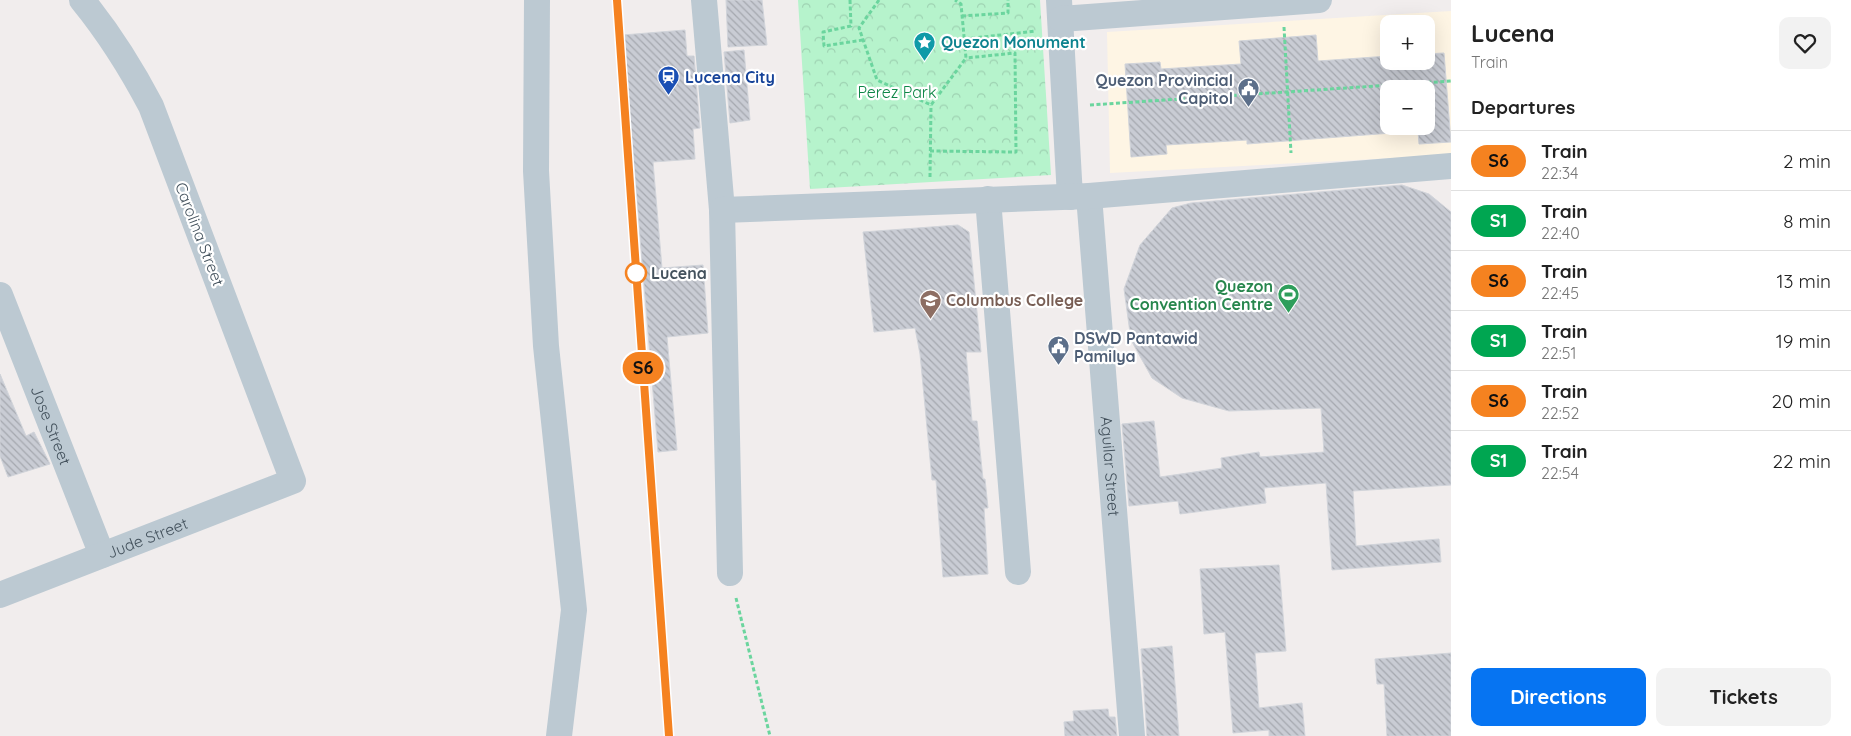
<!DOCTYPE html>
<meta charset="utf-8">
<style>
:root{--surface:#fff;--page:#f2f2f2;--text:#222;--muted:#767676;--line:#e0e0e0;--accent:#0674f2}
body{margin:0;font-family:Quicksand,sans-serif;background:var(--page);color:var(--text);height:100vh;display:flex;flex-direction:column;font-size:19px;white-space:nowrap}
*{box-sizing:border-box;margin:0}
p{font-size:16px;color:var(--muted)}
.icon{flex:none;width:28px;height:28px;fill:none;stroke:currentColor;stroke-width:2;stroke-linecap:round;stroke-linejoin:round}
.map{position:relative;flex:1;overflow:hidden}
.drawer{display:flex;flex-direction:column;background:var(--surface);width:400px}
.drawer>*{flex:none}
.badge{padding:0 10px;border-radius:16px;font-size:18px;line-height:32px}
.fabs{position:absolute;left:1380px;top:15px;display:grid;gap:10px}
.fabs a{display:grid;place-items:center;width:55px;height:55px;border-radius:10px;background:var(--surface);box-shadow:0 5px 20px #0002;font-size:25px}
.map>.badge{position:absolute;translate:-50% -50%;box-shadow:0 0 0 2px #fff}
h2{padding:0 20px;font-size:19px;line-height:45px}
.round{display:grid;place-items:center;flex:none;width:52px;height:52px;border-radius:10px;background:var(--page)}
.summary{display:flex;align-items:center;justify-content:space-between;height:85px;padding:0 20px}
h1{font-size:24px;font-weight:700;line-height:38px}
.action{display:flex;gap:10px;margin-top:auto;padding:10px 20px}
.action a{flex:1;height:58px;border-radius:10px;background:var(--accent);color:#fff;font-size:20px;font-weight:700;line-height:58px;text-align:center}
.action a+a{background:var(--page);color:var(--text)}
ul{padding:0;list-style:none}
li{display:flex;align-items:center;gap:15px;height:60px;padding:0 20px;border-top:1px solid var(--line)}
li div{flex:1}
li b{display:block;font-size:19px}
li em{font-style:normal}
li .badge{min-width:55px;font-weight:700;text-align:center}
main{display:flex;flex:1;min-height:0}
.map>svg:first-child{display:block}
.commercial{fill:#fef5e4;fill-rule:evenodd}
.forest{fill:url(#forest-crowns)}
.building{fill:url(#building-back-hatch);stroke:#d1d4da;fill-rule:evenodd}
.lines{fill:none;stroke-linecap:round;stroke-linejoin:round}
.path{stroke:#6bd59e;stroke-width:3;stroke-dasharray:4 2.5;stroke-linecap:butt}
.minor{stroke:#bcc9d2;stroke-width:26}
.rail-casing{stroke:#afb3b9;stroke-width:5.5}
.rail{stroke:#fff;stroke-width:4;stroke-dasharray:11;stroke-linecap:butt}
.line-casing{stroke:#fff;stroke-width:11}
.line{stroke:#f58220;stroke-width:8}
.stop-dot{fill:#fff;stroke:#f58220;stroke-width:2.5}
.labels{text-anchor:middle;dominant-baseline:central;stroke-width:4.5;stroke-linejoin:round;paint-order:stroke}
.culture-label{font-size:16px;font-weight:bold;fill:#0d838f;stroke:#fff;text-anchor:start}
.transit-label{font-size:16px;font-weight:bold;fill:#164399;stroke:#fff;text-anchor:start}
.service-label{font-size:16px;font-weight:bold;fill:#4e5e75;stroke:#fff;text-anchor:end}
.park-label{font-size:16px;fill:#0d8646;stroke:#fff}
.street-label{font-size:16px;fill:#44525d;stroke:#fff}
.stop-label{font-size:16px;font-weight:bold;fill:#44525d;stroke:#fff;text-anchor:start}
.leisure-label{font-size:16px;font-weight:bold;fill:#27864d;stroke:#fff;text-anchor:end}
.education-label{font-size:16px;font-weight:bold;fill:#785e54;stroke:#fff;text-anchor:start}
</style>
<main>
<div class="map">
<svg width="1451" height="736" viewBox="0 0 1451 736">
<defs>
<pattern id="forest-crowns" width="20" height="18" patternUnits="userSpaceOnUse" patternTransform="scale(1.25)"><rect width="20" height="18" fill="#b6f3cc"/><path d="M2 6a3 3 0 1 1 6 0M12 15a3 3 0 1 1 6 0" fill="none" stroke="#9ed2b2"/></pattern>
<pattern id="building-back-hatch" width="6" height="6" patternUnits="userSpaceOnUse" patternTransform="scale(1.25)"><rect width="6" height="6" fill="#c9ccd4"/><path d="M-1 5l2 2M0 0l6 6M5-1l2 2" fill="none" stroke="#a5a8af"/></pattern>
</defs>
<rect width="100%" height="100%" fill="#f1eded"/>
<path class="commercial" d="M1451 11V155L1110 173 1107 32ZM1389 24H1426V61H1389ZM1389 89H1426V126H1389Z"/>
<path class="forest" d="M798 0H1040L1051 175 810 189Z"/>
<g class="building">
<path d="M726 0H762L767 45 728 47Z"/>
<path d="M685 30 687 56H694L700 128 693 129 695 159 653 162 662 268 703 265 708 333 667 337 677 450 658 452 623 35Z"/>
<path d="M1316 35 1318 61 1389 56V61H1426V54L1444 53 1451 142 1419 144 1418 131 1247 144V140L1166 145 1167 154 1131 157 1125 64 1160 62 1161 69 1241 64 1239 41ZM1389 89H1426V126H1389Z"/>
<path d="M744 50 750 120 730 123 724 52Z"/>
<path d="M1402 185 1429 194 1451 212V485L1353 491 1356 546 1439 539 1441 562 1332 570 1326 483 1264 488 1266 503 1180 514 1178 501 1129 506 1122 424 1154 421 1160 477 1222 468 1221 458 1259 452 1260 457 1324 452 1321 408 1229 411 1182 398 1152 378 1131 340 1124 289 1140 245 1172 208 1191 203Z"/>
<path d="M958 225 969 232 981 352H966L972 421H977L983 479H985L988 508H984L988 574 943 577 936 480H932L920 354 915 328 874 332 863 232Z"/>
<path d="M0 374 26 436 34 432 50 464 8 477 0 456Z"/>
<path d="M1279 565 1286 651 1255 653 1259 708 1302 703 1305 736H1269V730L1233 733 1225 632 1204 634 1200 569Z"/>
<path d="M1172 646 1179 736H1147L1141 649Z"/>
<path d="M1451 653V736H1387L1384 684H1377L1375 659Z"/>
<path d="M1108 709 1109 717H1115L1117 736H1065L1064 722 1074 721 1073 711Z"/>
</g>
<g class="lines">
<g class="path">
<path d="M850 0 851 26 823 32 824 46 863 40"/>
<path d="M879 0 859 28 877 80 931 105 966 58 961 4 955 0"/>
<path d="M962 16 1008 13V0"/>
<path d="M1284 27 1291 153"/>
<path d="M965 39 1036 31"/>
<path d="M1090 105 1451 81"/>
<path d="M930 151 1016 152 1015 53 966 58"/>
<path d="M930 177 931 105"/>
<path d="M736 598 770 736"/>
</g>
<g class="minor">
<path d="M537 0 536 171 546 346 574 610 559 736"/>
<path d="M704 0 722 210 730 573"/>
<path d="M1059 0 1070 197"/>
<path d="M1061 19 1319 0"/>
<path id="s1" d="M1089 196 1132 736"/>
<path d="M988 199 1018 572"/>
<path d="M722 210 1089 196 1451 166"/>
<path id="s2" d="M0 295 102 555"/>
<path id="s3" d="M0 595 293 481 151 106C131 68 109 33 82 0"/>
</g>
<defs>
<path id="rail" d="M617 0 669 736"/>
</defs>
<use href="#rail" class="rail-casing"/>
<use href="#rail" class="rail"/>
</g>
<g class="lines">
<defs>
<path id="line" d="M617 0 669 736"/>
</defs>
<use href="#line" class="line-casing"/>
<use href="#line" class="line"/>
</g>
<defs>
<symbol id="sight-pin" viewBox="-11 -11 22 30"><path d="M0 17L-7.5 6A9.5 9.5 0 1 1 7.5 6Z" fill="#0f9aa8" stroke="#fff"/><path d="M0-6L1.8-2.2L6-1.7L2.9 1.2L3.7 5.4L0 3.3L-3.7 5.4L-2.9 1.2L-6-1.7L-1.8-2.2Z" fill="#fff"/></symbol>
<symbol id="station-pin" viewBox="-11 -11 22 30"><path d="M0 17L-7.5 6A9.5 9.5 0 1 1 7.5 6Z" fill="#1a4fb4" stroke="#fff"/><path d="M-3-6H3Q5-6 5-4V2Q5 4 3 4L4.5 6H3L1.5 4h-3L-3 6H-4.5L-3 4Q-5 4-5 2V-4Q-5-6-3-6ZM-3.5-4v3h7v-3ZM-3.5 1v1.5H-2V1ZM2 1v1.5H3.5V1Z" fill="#fff"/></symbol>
<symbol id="civic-pin" viewBox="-11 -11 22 30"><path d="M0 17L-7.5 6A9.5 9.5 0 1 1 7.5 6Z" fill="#5c6f8a" stroke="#fff"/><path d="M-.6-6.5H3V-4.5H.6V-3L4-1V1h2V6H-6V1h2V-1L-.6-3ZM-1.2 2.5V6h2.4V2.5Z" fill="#fff"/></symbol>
<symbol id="stadium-pin" viewBox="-11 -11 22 30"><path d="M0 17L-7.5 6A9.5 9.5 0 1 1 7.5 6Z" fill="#2e9e5b" stroke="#fff"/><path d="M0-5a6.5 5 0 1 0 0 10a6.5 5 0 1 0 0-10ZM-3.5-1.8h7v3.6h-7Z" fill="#fff"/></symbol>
<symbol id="university-pin" viewBox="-11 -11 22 30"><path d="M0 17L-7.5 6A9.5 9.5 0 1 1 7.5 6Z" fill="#8d6e63" stroke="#fff"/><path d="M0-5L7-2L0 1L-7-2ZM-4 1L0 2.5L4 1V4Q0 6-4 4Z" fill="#fff"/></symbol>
</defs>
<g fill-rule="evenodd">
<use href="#sight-pin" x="912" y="30" width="25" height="34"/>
<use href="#station-pin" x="656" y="64" width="25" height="34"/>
<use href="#civic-pin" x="1236" y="76" width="25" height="34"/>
<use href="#stadium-pin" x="1276" y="282" width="25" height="34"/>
<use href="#university-pin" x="918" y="288" width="25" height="34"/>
<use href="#civic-pin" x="1046" y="334" width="25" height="34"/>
</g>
<circle class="stop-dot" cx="636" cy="273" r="10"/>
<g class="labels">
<g class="culture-label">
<text x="941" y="42">Quezon Monument</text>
</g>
<g class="transit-label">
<text x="685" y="77">Lucena City</text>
</g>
<g class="service-label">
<text x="1233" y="80">Quezon Provincial<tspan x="1233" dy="18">Capitol</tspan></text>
<text x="1074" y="338" text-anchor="start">DSWD Pantawid<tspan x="1074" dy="18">Pamilya</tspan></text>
</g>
<g class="park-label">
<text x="897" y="92">Perez Park</text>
</g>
<g class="street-label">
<text transform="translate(200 234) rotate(69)">Carolina Street</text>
<text stroke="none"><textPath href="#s2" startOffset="140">Jose Street</textPath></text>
<text stroke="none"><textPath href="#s1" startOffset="271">Aguilar Street</textPath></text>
<text stroke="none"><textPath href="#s3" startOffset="158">Jude Street</textPath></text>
</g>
<g class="stop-label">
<text x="651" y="273">Lucena</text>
</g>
<g class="leisure-label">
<text x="1273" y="286">Quezon<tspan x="1273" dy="18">Convention Centre</tspan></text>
</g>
<g class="education-label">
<text x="946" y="300">Columbus College</text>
</g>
</g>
</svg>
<div class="fabs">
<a>+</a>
<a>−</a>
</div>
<b class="badge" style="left:643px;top:368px;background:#f58220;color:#111">S6</b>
</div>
<section class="drawer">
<div class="summary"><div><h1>Lucena</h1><p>Train</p></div><a class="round"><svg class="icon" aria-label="heart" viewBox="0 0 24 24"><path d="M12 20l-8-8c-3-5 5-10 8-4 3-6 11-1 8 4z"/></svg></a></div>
<h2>Departures</h2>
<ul>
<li><span class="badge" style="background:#f58220;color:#111">S6</span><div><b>Train</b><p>22:34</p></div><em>2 min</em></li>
<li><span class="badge" style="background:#00a651;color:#fff">S1</span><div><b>Train</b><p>22:40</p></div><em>8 min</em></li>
<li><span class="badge" style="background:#f58220;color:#111">S6</span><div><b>Train</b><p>22:45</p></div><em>13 min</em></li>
<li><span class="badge" style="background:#00a651;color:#fff">S1</span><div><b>Train</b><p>22:51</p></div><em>19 min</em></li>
<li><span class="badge" style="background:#f58220;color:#111">S6</span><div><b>Train</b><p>22:52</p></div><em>20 min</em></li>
<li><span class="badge" style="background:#00a651;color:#fff">S1</span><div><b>Train</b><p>22:54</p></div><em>22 min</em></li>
</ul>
<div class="action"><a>Directions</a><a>Tickets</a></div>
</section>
</main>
